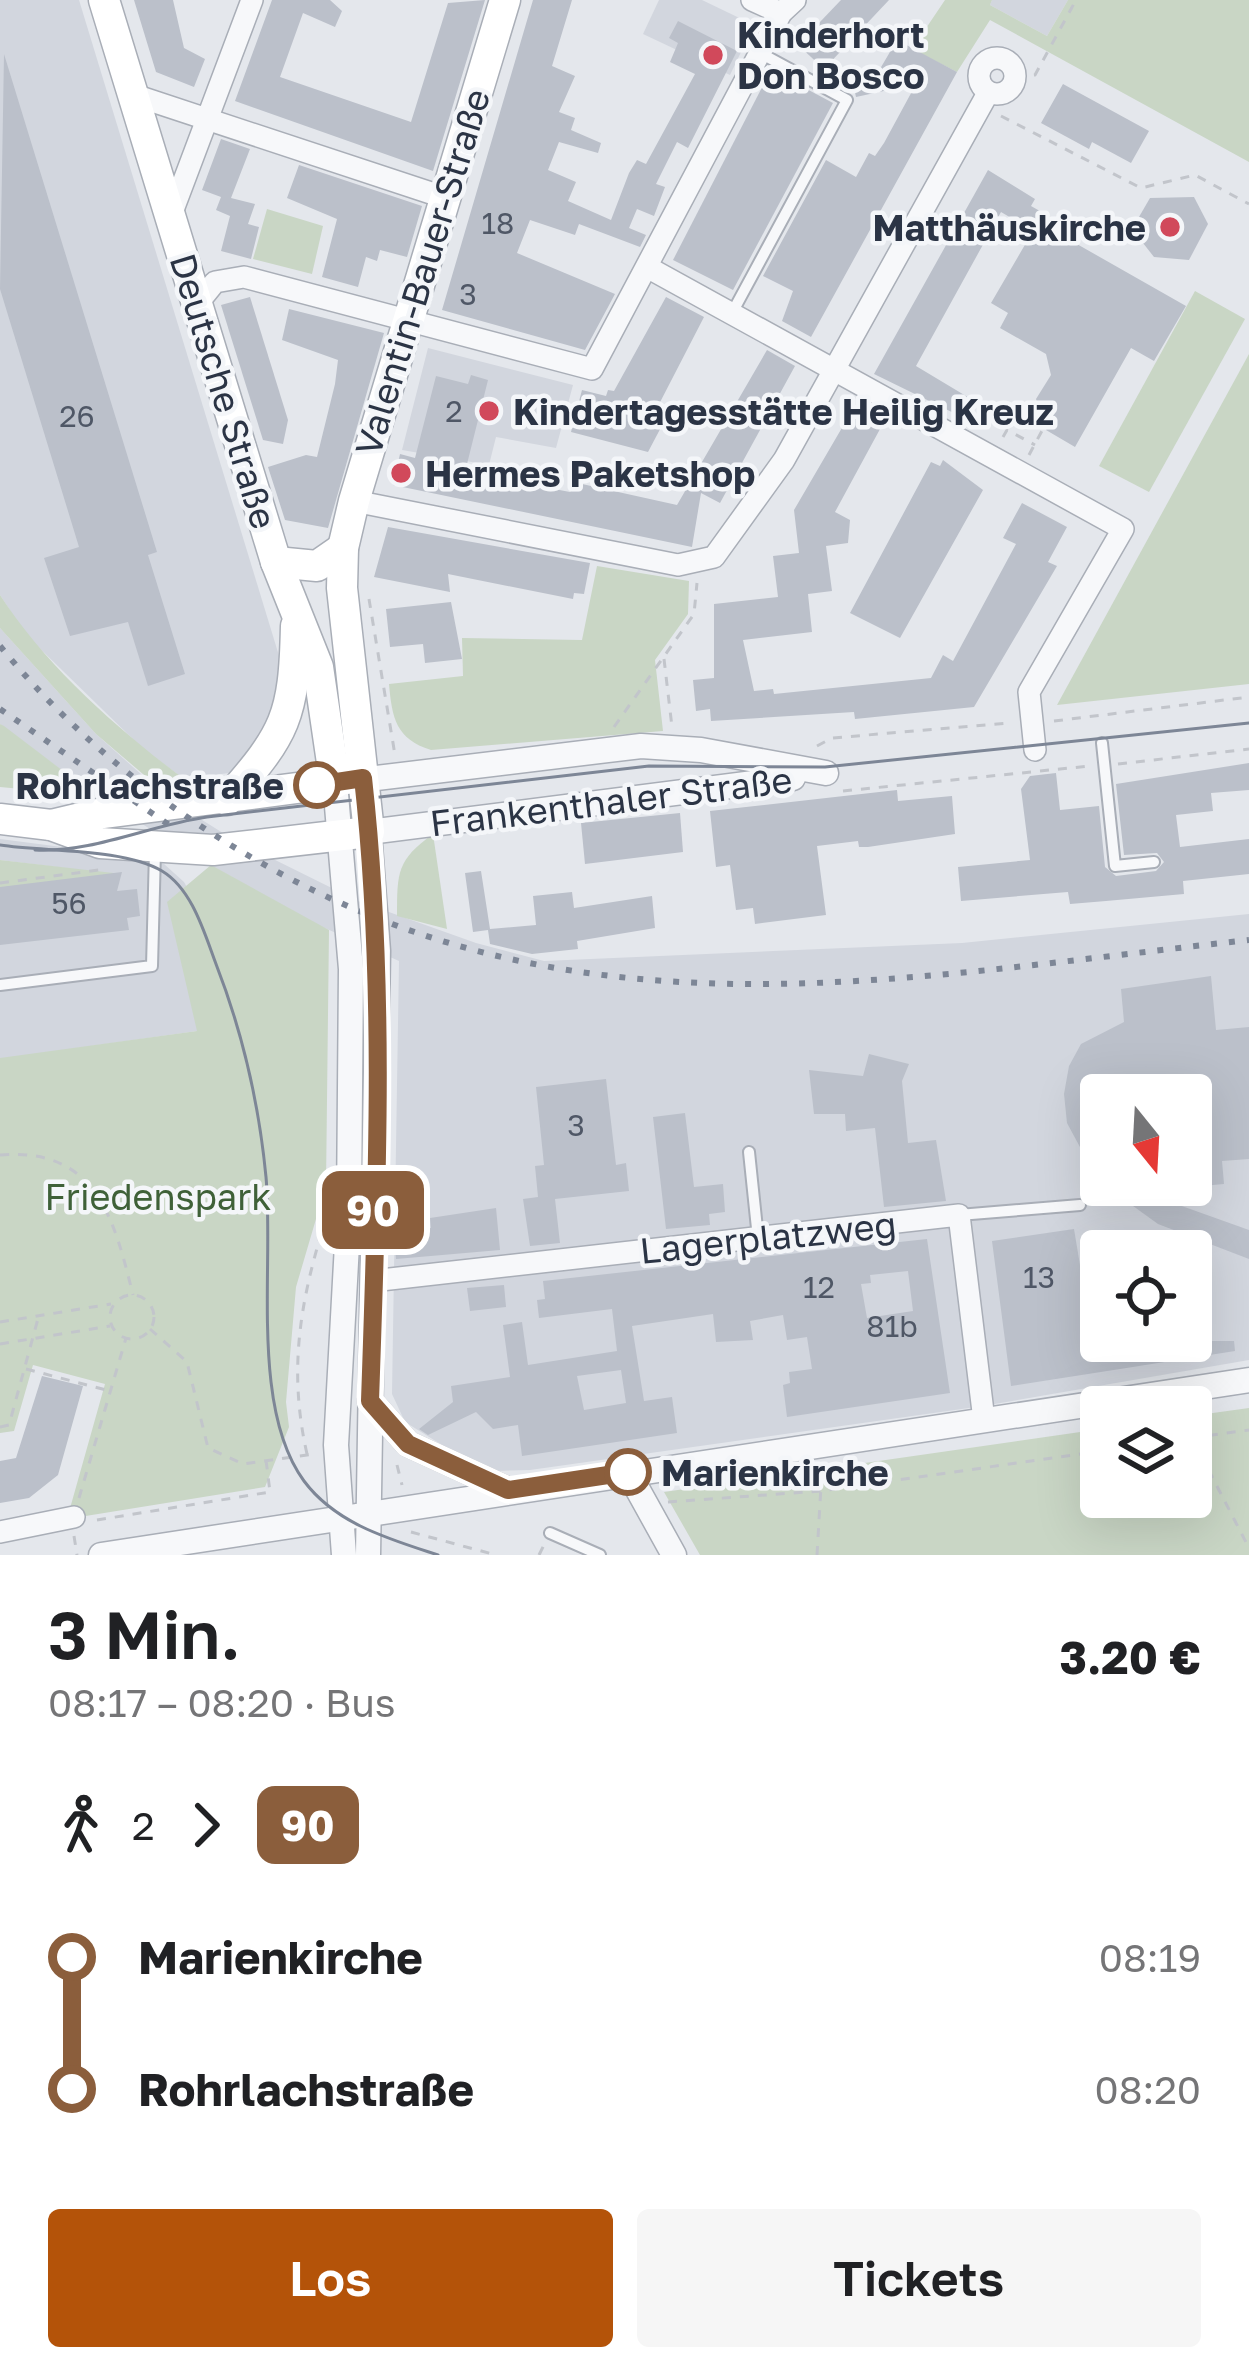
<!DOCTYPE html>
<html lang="de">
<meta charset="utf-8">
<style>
:root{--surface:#fff;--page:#f6f6f6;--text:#202124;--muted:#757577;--accent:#b45309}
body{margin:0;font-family:"Golos Text",sans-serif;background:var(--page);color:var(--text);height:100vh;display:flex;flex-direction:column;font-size:45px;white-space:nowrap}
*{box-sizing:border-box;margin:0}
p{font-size:39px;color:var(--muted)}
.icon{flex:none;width:66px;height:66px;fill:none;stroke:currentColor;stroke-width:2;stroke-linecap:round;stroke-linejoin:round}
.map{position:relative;height:1555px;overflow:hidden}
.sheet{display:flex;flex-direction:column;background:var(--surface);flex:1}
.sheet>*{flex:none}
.badge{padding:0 24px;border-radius:18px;font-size:42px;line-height:78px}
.needle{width:78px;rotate:162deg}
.tools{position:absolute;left:1080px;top:1074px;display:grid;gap:24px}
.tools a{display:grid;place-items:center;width:132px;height:132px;border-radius:12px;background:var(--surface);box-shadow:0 12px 48px #0002;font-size:60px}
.map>.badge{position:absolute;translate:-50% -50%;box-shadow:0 0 0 6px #fff}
.legs{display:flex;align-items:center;gap:18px;height:132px;padding:0 48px;font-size:39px}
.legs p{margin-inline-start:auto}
.overview{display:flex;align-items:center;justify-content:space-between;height:204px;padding:0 48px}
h1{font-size:66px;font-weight:600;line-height:90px}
.cta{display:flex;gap:24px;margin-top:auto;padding:24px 48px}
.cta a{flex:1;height:138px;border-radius:12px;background:var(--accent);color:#fff;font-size:48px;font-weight:600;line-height:138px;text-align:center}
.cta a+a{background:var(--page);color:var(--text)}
ul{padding:0 48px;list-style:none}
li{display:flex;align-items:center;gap:42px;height:132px;font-size:45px}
li i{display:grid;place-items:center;width:18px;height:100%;margin:0 15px;background:currentColor}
li i::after{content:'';width:30px;height:30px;margin:-15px;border:9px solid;border-radius:50%;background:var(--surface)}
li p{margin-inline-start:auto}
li:first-child i{background:linear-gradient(#0000 50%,currentColor 0)}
li:last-child i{background:linear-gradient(currentColor 50%,#0000 0)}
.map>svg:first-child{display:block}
.built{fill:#d2d6de;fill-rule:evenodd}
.green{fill:#c9d6c5}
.building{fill:#bbc0ca;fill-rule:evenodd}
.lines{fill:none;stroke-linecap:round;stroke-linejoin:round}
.service-casing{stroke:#a9aeb7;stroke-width:14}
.minor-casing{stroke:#a9aeb7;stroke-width:24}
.tertiary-casing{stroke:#a9aeb7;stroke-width:27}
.secondary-casing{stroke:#a9aeb7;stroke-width:33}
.path{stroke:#c2c5cb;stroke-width:3;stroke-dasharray:9 9;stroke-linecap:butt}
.service{stroke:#f7f8fa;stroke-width:10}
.minor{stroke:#f7f8fa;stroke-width:21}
.tertiary{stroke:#f7f8fa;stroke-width:24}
.secondary{stroke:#fff;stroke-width:30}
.tram{stroke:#7d8696;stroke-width:3}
.rail{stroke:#7d8696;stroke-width:6;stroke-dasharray:6 12;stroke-linecap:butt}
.line-1-casing{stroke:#fff;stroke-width:27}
.line-1{stroke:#8b5e3c;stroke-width:18}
.poi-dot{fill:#d1495b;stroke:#f4f6f9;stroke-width:4.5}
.stop-1-dot{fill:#fff;stroke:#8b5e3c;stroke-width:6}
.labels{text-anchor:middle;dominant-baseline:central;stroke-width:9;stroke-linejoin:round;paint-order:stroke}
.number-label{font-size:30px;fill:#4f5766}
.poi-label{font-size:36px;font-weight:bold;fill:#2b3445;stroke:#f4f6f9;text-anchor:start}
.street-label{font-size:36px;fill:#2b3445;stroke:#f4f6f9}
.stop-label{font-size:36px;font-weight:bold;fill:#2b3445;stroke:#f4f6f9;text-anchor:end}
.park-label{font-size:36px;fill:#3f6138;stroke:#f4f6f9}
</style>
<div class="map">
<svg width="1249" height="1555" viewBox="0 0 1249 1555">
<rect width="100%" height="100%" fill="#e4e7ec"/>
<g class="built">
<path d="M0 0H79L280 659 275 706 245 762 229 773 184 779 141 747 26 635 0 595Z"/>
<path d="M659 0H702L754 25 730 75 643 34Z"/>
<path d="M992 0H1068L1047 36 990 5Z"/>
<path d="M428 348 573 385 556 448 496 437 489 465 402 450Z"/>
<path d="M0 628 96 734 170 800 231 838 358 901 476 943 544 961 962 943 1249 914V1360L983 1406 530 1470 494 1471 463 1458 405 1422 392 1394 399 961 318 925 203 861 96 796 0 724ZM1101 1095H1191V1185H1101ZM1101 1251H1191V1341H1101Z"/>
<path d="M0 839 147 858 164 864 184 882 202 914 197 1031 0 1059V888L113 874 0 860Z"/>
</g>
<g class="green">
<path d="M945 0H992L990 5 1047 36 1068 0H1249V162L990 20 957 72 912 49Z"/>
<path d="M267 209 323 226 312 274 253 259Z"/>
<path d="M1195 291 1245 319 1149 492 1099 466Z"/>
<path d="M1249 354V684L1057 705Z"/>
<path d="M597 566 689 581 688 614 655 660 663 731 431 750C396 739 392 718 389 684L463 676 462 638 582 640Z"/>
<path d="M0 595C46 666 116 728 184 779L157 786 96 734 0 628Z"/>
<path d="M0 724 4 726 96 796 0 787Z"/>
<path d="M433 834 447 929 397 916C397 872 397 860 433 834Z"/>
<path d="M0 860 122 874 0 888Z"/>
<path d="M211 865 329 930 326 1185 296 1287 286 1402 289 1427 265 1487 67 1519 105 1384 33 1365 14 1431 0 1433V1058L197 1031 167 902Z"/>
<path d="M1249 1408V1555H700L664 1492 1101 1429V1497H1191V1416Z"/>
</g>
<g class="building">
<path d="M134 0H173L184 48 205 59 194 87 156 72Z"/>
<path d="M272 0H330L342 11 335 27 303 13 280 77 411 122 448 3 485 0 433 171 235 101Z"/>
<path d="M533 0H572L552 66 575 76 559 112 575 118 571 130 601 143 598 153 559 142 548 170 576 182 568 201 611 220 629 173 637 160 646 164 695 74 670 62 678 43 669 38 678 21 737 51 688 148 677 142 656 184 665 187 654 216 637 209 629 228 646 235 640 247 579 224 575 235 530 220 517 253 615 294 585 350 442 310Z"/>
<path d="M841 0H889L824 69 798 45Z"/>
<path d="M897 40 957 72 811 337 782 321 793 291 763 276 826 160 856 177 869 153 875 156 884 143 916 84 856 97 852 79 877 74Z"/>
<path d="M4 54 157 552 148 555 185 674 148 686 128 622 70 636 44 558 79 547 0 289Z"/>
<path d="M771 70 833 103 733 290 673 260Z"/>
<path d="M1063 84 1149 131 1131 163 1092 142 1089 149 1041 123Z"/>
<path d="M221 139 250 149 231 198 255 204 248 224 259 227 251 259 221 251 230 216 216 210 221 197 202 190Z"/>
<path d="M299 165 422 206 407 257 380 250 377 261 366 257 358 287 322 277 337 219 287 198Z"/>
<path d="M988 170 1035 199 1031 206 1059 222 1054 231 1186 306 1154 361 1131 348 1075 447 1046 430 1052 419 1041 413 1036 399 1051 375 1046 354 1000 328 1008 313 991 303 1033 231 1001 212 916 366 976 402 966 419 874 374Z"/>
<path d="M1194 197 1208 224 1189 260 1154 257 1132 229 1150 198Z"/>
<path d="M250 297 288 420 283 444 263 440 221 305Z"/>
<path d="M666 297 704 317 656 410 667 416 648 452 571 432 582 390 606 396 608 390 614 391Z"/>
<path d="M289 309 384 333 328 528 285 520 268 467 306 455 317 457 335 384 338 360 282 340Z"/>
<path d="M767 350 795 366 720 503 701 493 692 547 393 485 400 454 415 458 436 376 468 384 471 375 488 380 465 472 570 492 582 484 677 505Z"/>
<path d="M857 402 886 418 835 512 850 520 848 543 826 546 832 591 808 594 812 632 743 640 754 691 773 689 774 694 931 678 943 655 953 661 1016 544 1003 538 1022 503 1067 527 1048 562 1057 566 974 707 855 719 854 712 711 721 710 709 696 711 693 680 714 678V604L778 597 773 556 799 553 794 510Z"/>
<path d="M943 460 983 490 900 638 850 613 931 462 940 466Z"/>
<path d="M388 527 590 563 584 594 574 593 573 599 448 574 450 592 374 577Z"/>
<path d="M451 602 462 659 425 663 423 644 390 647 386 609Z"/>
<path d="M1249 763V790L1211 793 1213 811 1176 815 1180 847 1249 839V874L1183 881 1184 894 1106 901 1070 904 1068 892 961 901 958 867 1030 860 1021 789 1030 776 1056 773 1060 810 1099 806 1105 867 1116 876 1156 871 1164 862 1157 853 1124 855 1116 784Z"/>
<path d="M897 790 898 801 952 796 955 834 868 847H859L858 841 817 846 826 915 755 924 753 908 736 910 730 865 716 867 710 811Z"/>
<path d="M680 813 683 852 585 864 581 823Z"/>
<path d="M481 871 490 929 536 925 533 896 572 892 574 908 652 896 655 928 577 941 578 949 532 954 490 944 488 930 473 932 465 873Z"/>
<path d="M122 872 117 891 137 889 140 916 127 918 129 930 0 945V887Z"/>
<path d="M1211 976 1216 1030 1249 1027V1159L1222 1161 1224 1184 1191 1187V1095H1101V1186L1067 1123 1064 1094 1069 1066 1081 1044 1124 1022 1121 989Z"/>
<path d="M869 1054 909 1064 902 1081 908 1143 936 1140 946 1201 884 1207 875 1128 846 1131 845 1114H814L809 1070 863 1076Z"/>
<path d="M606 1079 616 1165 626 1163 629 1191 555 1199 560 1243 530 1246 523 1199 538 1197 535 1166 544 1165 536 1087Z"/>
<path d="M685 1113 694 1187 723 1184 725 1212 709 1214 710 1225 666 1229 653 1117Z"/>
<path d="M1104 1185H1123L1249 1230V1259L1158 1224Z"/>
<path d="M496 1208 500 1250 396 1259 394 1233 431 1228 430 1218Z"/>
<path d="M1074 1229 1092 1337 1191 1341V1293H1201L1208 1341H1234L1235 1351 1011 1386 992 1241Z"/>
<path d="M927 1239 950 1393 787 1417 783 1385 790 1383 789 1372 812 1369 807 1337 787 1340 783 1315 750 1321 753 1340 716 1342 713 1314 632 1326 644 1401 672 1397 677 1433 522 1456 518 1425 493 1429 476 1412 428 1435 419 1429 453 1402 451 1386 510 1377 503 1325 522 1322 528 1365 617 1351 612 1309 539 1318 537 1300 545 1299 543 1281ZM908 1271 913 1311 867 1318 861 1284 871 1283 870 1275ZM621 1370 626 1403 584 1410 577 1376Z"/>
<path d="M504 1285 506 1307 470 1311 467 1288Z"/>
<path d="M42 1376 83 1386 58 1475 29 1498 0 1503V1461L16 1458Z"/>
</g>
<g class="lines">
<defs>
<g id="service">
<path d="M732 313 847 100 760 53"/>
<path d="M1102 743 1115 866 1154 862"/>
<path d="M0 985 152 966 155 851"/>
<path d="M749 1152 758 1238"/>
<path d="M959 1215 1080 1205"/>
<path d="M550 1533 600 1555"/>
</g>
<g id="minor">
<path d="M752 0 781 13"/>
<circle cx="997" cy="76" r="18"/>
<path d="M134 95 443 197"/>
<path d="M171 215 252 0"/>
<path d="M647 267 1123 529 1029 692 1035 750"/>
<path d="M198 303 215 282 244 277 592 369 781 13 795 0"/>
<path d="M354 501 678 565 714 557 784 460 988 93"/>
<path d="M372 1281 959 1215 984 1420"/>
<path d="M0 1532 74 1517"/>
</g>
<g id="tertiary">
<path d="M370 1401 408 1444 506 1489"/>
<path d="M628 1472 674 1555"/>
<path d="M101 1555 1249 1380"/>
<path d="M344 1555 336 1445 349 1208 351 969 335 783 641 746 701 750 826 773"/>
<path d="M368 1555 378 951 369 832 793 778"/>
</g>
<g id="secondary">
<path d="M276 562 317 566 343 548"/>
<path d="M227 800C286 733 294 717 296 626"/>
<path d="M0 819 51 825 100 843 213 850 369 832 342 588 343 548 354 501 505 0"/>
<path d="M51 825 97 814 335 783 318 667 276 562 104 0"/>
</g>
</defs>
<use href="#service" class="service-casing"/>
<use href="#minor" class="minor-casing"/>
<use href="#tertiary" class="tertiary-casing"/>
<use href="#secondary" class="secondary-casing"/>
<g class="path">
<path d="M1016 77 1035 75 1076 0"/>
<path d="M1001 116 1141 188 1195 175 1249 204"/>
<path d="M1003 437 1007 430 1035 445"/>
<path d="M1029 455 1044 427"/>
<path d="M369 599 395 755"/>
<path d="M664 659 672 727"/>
<path d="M1054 721 1249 697"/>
<path d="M614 727 694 614 697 583"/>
<path d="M817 746 832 738 1009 723"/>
<path d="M1118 764 1249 749"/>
<path d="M1040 771 1090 766"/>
<path d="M843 791 1031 772"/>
<path d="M0 883 99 870"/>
<path d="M0 1155C96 1147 114 1218 133 1295"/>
<circle cx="132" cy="1317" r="22"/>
<path d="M0 1322 111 1304"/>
<path d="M150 1329 187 1362 208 1448 243 1464 314 1454"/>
<path d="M0 1344 110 1326"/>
<path d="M26 1369 110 1391"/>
<path d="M0 1427 9 1425 39 1315"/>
<path d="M1191 1438 1249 1430"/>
<path d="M1192 1438 1249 1548"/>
<path d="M307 1454C288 1370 300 1302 325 1221"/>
<path d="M397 1465 402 1485"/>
<path d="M79 1498 126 1338"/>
<path d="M668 1502 821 1491 1101 1451"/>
<path d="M97 1520 270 1492 266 1460"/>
<path d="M411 1532 496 1555"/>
<path d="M74 1536 77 1555"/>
<path d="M539 1555 544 1545"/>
<path d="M817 1555 822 1469"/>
</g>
<use href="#service" class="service"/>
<use href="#minor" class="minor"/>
<use href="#tertiary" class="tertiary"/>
<use href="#secondary" class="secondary"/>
<g class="tram">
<path d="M0 845C45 852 123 848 162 871 192 889 204 932 216 964 242 1031 259 1104 266 1177 274 1265 250 1408 304 1481 336 1524 389 1539 438 1555"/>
<path d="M35 850C93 853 150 825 207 817L649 766 825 767 1249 723"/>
</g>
<g class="rail">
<path d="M0 646C72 734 158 804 256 860 581 1046 897 978 1249 940"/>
<path d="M0 709 178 831"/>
</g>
</g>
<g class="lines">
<defs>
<path id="line-1" d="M317 785 363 778C386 984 377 1194 370 1401L408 1444 508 1490 628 1472"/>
</defs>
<use href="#line-1" class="line-1-casing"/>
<use href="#line-1" class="line-1"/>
</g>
<g class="poi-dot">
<circle cx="713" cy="55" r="12"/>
<circle cx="1170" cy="227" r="12"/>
<circle cx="489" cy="411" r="12"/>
<circle cx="401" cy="473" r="12"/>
</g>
<g class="stop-1-dot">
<circle cx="317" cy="785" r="21"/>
<circle cx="628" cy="1472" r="21"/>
</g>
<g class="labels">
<g class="number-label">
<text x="498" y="223">18</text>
<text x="468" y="294">3</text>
<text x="454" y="411">2</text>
<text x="77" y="416">26</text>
<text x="69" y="903">56</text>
<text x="576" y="1125">3</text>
<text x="1039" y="1277">13</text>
<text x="819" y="1287">12</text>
<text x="892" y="1326">81b</text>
</g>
<g class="poi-label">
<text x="737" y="34">Kinderhort<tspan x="737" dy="41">Don Bosco</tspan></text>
<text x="1146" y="227" text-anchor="end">Matthäuskirche</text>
<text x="513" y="411">Kindertagesstätte Heilig Kreuz</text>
<text x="425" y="473">Hermes Paketshop</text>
</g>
<g class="street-label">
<text transform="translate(422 272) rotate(-73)">Valentin-Bauer-Straße</text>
<text transform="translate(224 391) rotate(73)">Deutsche Straße</text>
<text transform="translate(611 801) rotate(-7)">Frankenthaler Straße</text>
<text transform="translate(768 1237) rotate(-6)">Lagerplatzweg</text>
</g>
<g class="stop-label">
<text x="284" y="785">Rohrlachstraße</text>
<text x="661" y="1472" text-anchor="start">Marienkirche</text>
</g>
<g class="park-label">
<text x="158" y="1196">Friedenspark</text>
</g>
</g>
</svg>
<div class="tools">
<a><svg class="needle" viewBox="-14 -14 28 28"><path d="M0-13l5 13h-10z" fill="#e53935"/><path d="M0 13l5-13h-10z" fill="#757577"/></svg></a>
<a><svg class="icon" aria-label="locate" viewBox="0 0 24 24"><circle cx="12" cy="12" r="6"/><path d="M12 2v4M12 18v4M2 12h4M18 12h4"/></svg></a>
<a><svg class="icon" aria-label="layers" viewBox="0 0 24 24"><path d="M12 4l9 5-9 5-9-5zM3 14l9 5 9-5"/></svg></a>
</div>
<b class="badge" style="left:373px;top:1210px;background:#8b5e3c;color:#fff">90</b>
</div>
<section class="sheet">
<div class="overview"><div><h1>3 Min.</h1><p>08:17 – 08:20 · Bus</p></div><b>3.20 €</b></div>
<div class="legs"><svg class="icon" aria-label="walk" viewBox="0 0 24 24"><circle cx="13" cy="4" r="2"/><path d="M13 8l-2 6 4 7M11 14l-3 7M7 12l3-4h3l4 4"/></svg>2<svg class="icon" aria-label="forward" viewBox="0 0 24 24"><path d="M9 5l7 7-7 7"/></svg><b class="badge" style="background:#8b5e3c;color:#fff">90</b></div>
<ul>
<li><i style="color:#8b5e3c"></i><b>Marienkirche</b><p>08:19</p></li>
<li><i style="color:#8b5e3c"></i><b>Rohrlachstraße</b><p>08:20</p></li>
</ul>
<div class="cta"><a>Los</a><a>Tickets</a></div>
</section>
